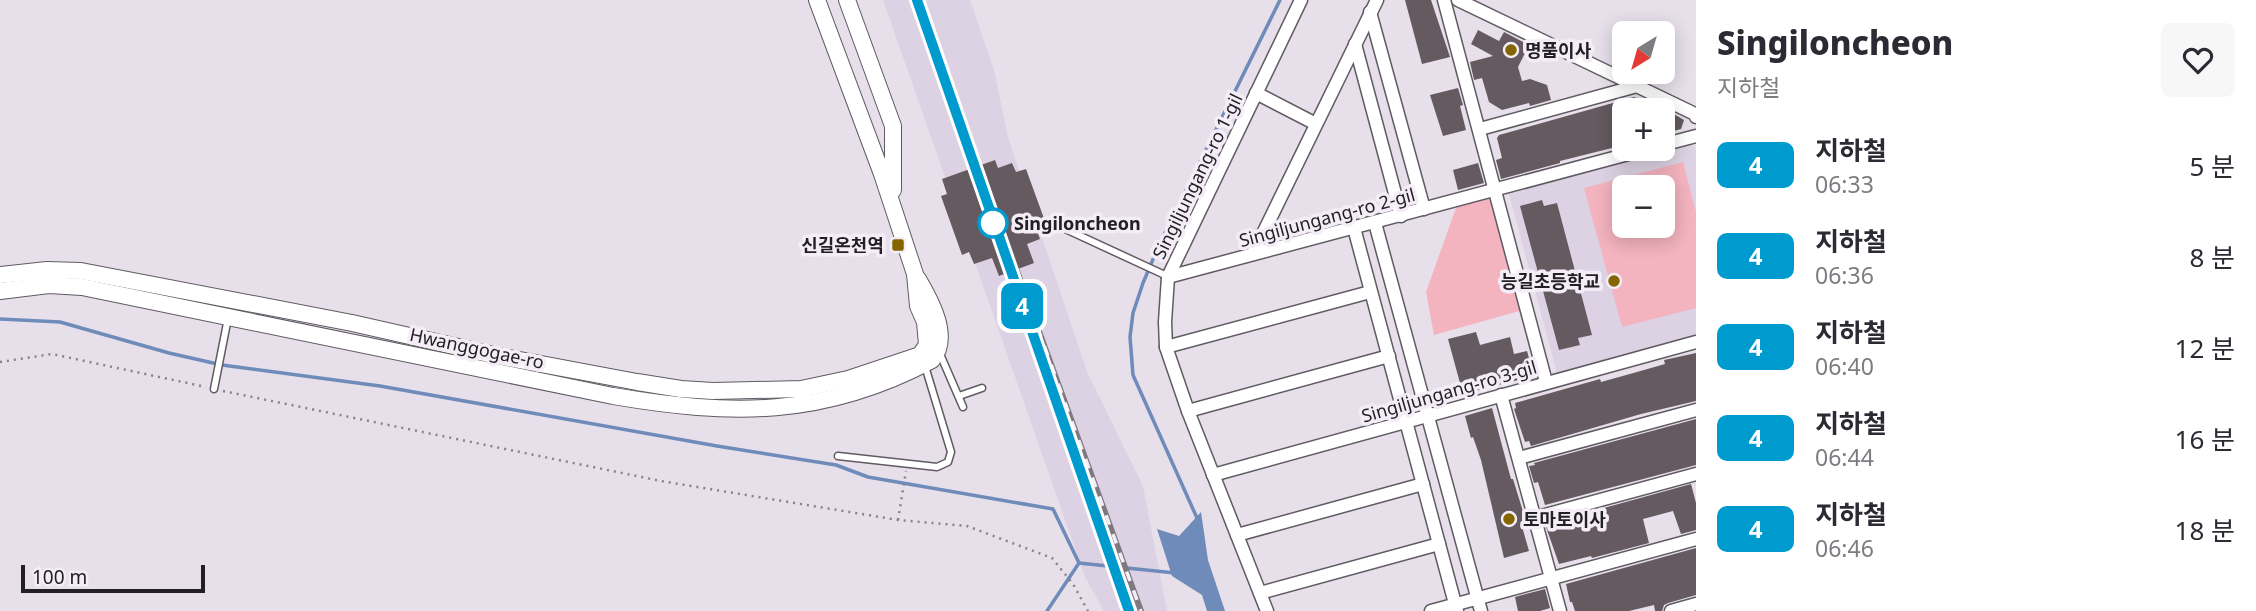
<!DOCTYPE html>
<html lang="ko">
<meta charset="utf-8">
<style>
:root{--surface:#fff;--page:#f7f7f7;--text:#2b2b33;--muted:#7c7c81}
body{margin:0;font-family:"Noto Sans","Noto Sans KR",sans-serif;background:var(--page);color:var(--text);height:100vh;display:flex;flex-direction:column;font-size:26px;white-space:nowrap}
*{box-sizing:border-box;margin:0}
p{font-size:23px;color:var(--muted)}
.icon{flex:none;width:38px;height:38px;fill:none;stroke:currentColor;stroke-width:2;stroke-linecap:round;stroke-linejoin:round}
.map{position:relative;flex:1;overflow:hidden}
.side{display:flex;flex-direction:column;background:var(--surface);width:560px}
.side>*{flex:none}
.badge{padding:0 14px;border-radius:10px;font-size:24px;line-height:46px}
.needle{width:46px;rotate:217deg}
.buttons{position:absolute;left:1612px;top:21px;display:grid;gap:14px}
.buttons a{display:grid;place-items:center;width:63px;height:63px;border-radius:10px;background:var(--surface);box-shadow:0 4px 18px #0003;font-size:35px}
.scale{position:absolute;left:21px;bottom:18px;width:184px;box-sizing:border-box;padding-left:7px;border:4px solid #222024;border-top:0;font-size:19px;line-height:24px;white-space:nowrap;color:#222024;-webkit-text-stroke:5px #f4edf8;paint-order:stroke}
.map>.badge{position:absolute;translate:-50% -50%;box-shadow:0 0 0 4px #fff}
.round{display:grid;place-items:center;flex:none;width:74px;height:74px;border-radius:10px;background:var(--page)}
.headline{display:flex;align-items:center;justify-content:space-between;height:119px;padding:0 21px}
h1{font-size:33px;font-weight:800;line-height:52px}
ul{padding:0;list-style:none}
li{display:flex;align-items:center;gap:21px;height:91px;padding:0 21px}
li div{flex:1}
li b{display:block;font-size:26px}
li em{font-style:normal}
li .badge{min-width:77px;font-weight:700;text-align:center}
main{display:flex;flex:1;min-height:0}
.map>svg:first-child{display:block}
.built{fill:#ddd2e3;fill-rule:evenodd}
.green{fill:#f3b3bf;fill-rule:evenodd}
.water{fill:#6f8bb9}
.lines{fill:none;stroke-linecap:round;stroke-linejoin:round}
.stream{stroke:#6f8bb9;stroke-width:3.5}
.building{fill:#645a60}
.service-casing{stroke:#605a63;stroke-width:9}
.minor-casing{stroke:#605a63;stroke-width:15}
.secondary-casing{stroke:#605a63;stroke-width:18}
.path{stroke:#868289;stroke-width:2.5;stroke-dasharray:2 5;stroke-linecap:butt}
.service{stroke:#fff;stroke-width:6}
.minor{stroke:#fff;stroke-width:12}
.secondary{stroke:#fff;stroke-width:16}
.rail-casing{stroke:#7e7980;stroke-width:6}
.rail{stroke:#f4edf8;stroke-width:3.5;stroke-dasharray:10;stroke-linecap:butt}
.line-casing{stroke:#fff;stroke-width:16}
.line{stroke:#009bce;stroke-width:10}
.poi-dot{fill:#856500;stroke:#f4edf8;stroke-width:2.5}
.stop-dot{fill:#fff;stroke:#009bce;stroke-width:3.5}
.labels{text-anchor:middle;dominant-baseline:central;stroke-width:7;stroke-linejoin:round;paint-order:stroke}
.poi-label{font-size:18px;font-weight:bold;fill:#222024;stroke:#f4edf8;text-anchor:start}
.street-label{font-size:18px;fill:#222024;stroke:#f4edf8}
.stop-label{font-size:18px;font-weight:bold;fill:#222024;stroke:#f4edf8;text-anchor:start}
</style>
<main>
<div class="map">
<svg width="1696" height="611" viewBox="0 0 1696 611">
<rect width="100%" height="100%" fill="#e7e0eb"/>
<g class="built">
<path d="M883 0H970L994 70 1008 137 1088 374 1143 486 1167 611H1104L1085 577Z"/>
<path d="M1688 143 1695 147 1696 151V336L1557 373 1508 190ZM1624 187H1662V226H1624Z"/>
</g>
<g class="green">
<path d="M1683 162 1696 212V308L1622 327 1584 188ZM1624 187H1662V226H1624Z"/>
<path d="M1490 196 1523 310 1434 335 1426 292 1456 208Z"/>
</g>
<path class="water" d="M1201 512 1208 560 1225 611H1207L1202 595 1172 576 1157 529 1179 536Z"/>
<g class="lines">
<g class="stream">
<path d="M0 319 60 322 169 353 222 365 380 386 717 446 836 465 868 477 1053 509 1079 563"/>
<path d="M1197 518 1133 375 1130 337 1133 313 1143 283 1159 245 1280 0"/>
<path d="M1079 563 1175 573"/>
<path d="M1047 611 1079 563"/>
</g>
</g>
<g class="building">
<path d="M1405 0H1431L1450 57 1422 64Z"/>
<path d="M1478 30 1499 41 1504 32 1529 45 1518 67 1522 81 1530 79 1547 85 1551 100 1530 106 1529 103 1502 110 1489 102 1482 78 1474 80 1470 62 1493 56 1471 44Z"/>
<path d="M1458 88 1463 105 1460 106 1466 130 1443 136 1430 95Z"/>
<path d="M1634 97 1666 110H1624V145L1560 161V163L1501 179 1496 160 1502 158 1497 138 1499 135Z"/>
<path d="M1672 113 1684 120 1681 129 1662 134V115Z"/>
<path d="M995 160 998 168 1012 163 1016 172 1026 169 1046 224 1036 228 1040 239 1027 244 1034 263 999 276 992 258 974 264 969 252 962 255 941 196 947 194 942 179Z"/>
<path d="M1478 163 1484 183 1458 190 1453 170Z"/>
<path d="M1542 200 1544 206 1557 203 1592 335 1578 338 1580 345 1559 350 1520 206Z"/>
<path d="M1476 332 1480 345 1510 337 1514 354 1527 351 1534 376 1463 394 1448 339Z"/>
<path d="M1696 353V401L1641 414 1531 446 1529 441 1525 442 1514 409 1516 408 1515 403 1600 379 1601 382 1637 372 1665 364 1664 360Z"/>
<path d="M1492 408 1511 479H1513L1525 518 1526 522 1521 523 1529 551 1504 558 1481 460 1473 437 1471 438 1465 416Z"/>
<path d="M1696 419V465L1545 505 1538 482 1534 483 1529 466 1535 465 1534 463Z"/>
<path d="M1691 484 1696 503V530L1681 534 1673 511 1643 519 1649 543 1592 558 1591 556 1559 564 1546 527 1554 525 1553 522Z"/>
<path d="M1696 548V595L1668 603 1664 605 1662 611H1655L1654 605 1629 611H1575L1572 602H1570L1566 584Z"/>
<path d="M1545 589 1550 608 1540 611H1518L1515 597Z"/>
</g>
<g class="lines">
<defs>
<g id="service">
<path d="M1061 227 1167 276"/>
<path d="M940 354 963 407"/>
<path d="M214 389 228 318"/>
<path d="M959 396 982 388"/>
<path d="M838 456 937 467 948 462 951 452 925 366"/>
</g>
<g id="minor">
<path d="M1444 0 1546 382"/>
<path d="M1458 0 1695 114 1696 117"/>
<path d="M1370 12 1424 209"/>
<path d="M1355 44 1401 216"/>
<path d="M1256 93 1316 124"/>
<path d="M1480 129 1637 86"/>
<path d="M1662 145 1696 136"/>
<path d="M1375 223 1481 611"/>
<path d="M1354 228 1457 611"/>
<path d="M1253 254 1377 0"/>
<path d="M1168 277 1647 149"/>
<path d="M1166 347 1370 292"/>
<path d="M1501 395 1560 611"/>
<path d="M1188 411 1389 356"/>
<path d="M1519 458 1696 410"/>
<path d="M1213 475 1696 342"/>
<path d="M1534 518 1696 474"/>
<path d="M1237 535 1423 484"/>
<path d="M1260 593 1439 544"/>
<path d="M1267 611 1188 411 1166 347 1165 322 1168 277 1301 0"/>
<path d="M1431 611 1696 539"/>
<path d="M1671 611 1696 604"/>
</g>
<g id="secondary">
<path d="M847 0 893 126V190"/>
<path d="M0 275 47 270 81 271 352 323 498 356 637 382 681 389 713 391 801 389 848 379 920 355 927 345 926 333 925 322 918 306 915 274 882 174 817 0"/>
<path d="M0 291 49 285 82 287 613 396C731 416 823 418 932 360 951 337 931 301 918 279"/>
</g>
</defs>
<use href="#service" class="service-casing"/>
<use href="#minor" class="minor-casing"/>
<use href="#secondary" class="secondary-casing"/>
<g class="path">
<path d="M0 362 52 354 206 387"/>
<path d="M223 391 661 481 898 520 967 526 1052 558 1073 584 1088 611"/>
<path d="M898 520 906 471"/>
</g>
<use href="#service" class="service"/>
<use href="#minor" class="minor"/>
<use href="#secondary" class="secondary"/>
<defs>
<g id="rail">
<path d="M917 0 973 166"/>
<path d="M1017 271 1141 611"/>
<path d="M1096 515 1129 611"/>
</g>
</defs>
<use href="#rail" class="rail-casing"/>
<use href="#rail" class="rail"/>
</g>
<g class="lines">
<defs>
<path id="line" d="M917 0 1129 611"/>
</defs>
<use href="#line" class="line-casing"/>
<use href="#line" class="line"/>
</g>
<g class="poi-dot">
<circle cx="1511" cy="50" r="7"/>
<rect x="891" y="238" width="14" height="14" rx="3.5"/>
<circle cx="1614" cy="281" r="7"/>
<circle cx="1509" cy="519" r="7"/>
</g>
<circle class="stop-dot" cx="993" cy="223" r="14"/>
<g class="labels">
<g class="poi-label">
<text x="1525" y="50">명품이사</text>
<text x="884" y="245" text-anchor="end">신길온천역</text>
<text x="1600" y="281" text-anchor="end">능길초등학교</text>
<text x="1523" y="519">토마토이사</text>
</g>
<g class="street-label">
<text transform="translate(1197 176) rotate(-64)">Singiljungang-ro 1-gil</text>
<text transform="translate(1327 217) rotate(-15)">Singiljungang-ro 2-gil</text>
<text transform="translate(477 348) rotate(12)">Hwanggogae-ro</text>
<text transform="translate(1449 391) rotate(-16)">Singiljungang-ro 3-gil</text>
</g>
<g class="stop-label">
<text x="1014" y="223">Singiloncheon</text>
</g>
</g>
</svg>
<div class="buttons">
<a><svg class="needle" viewBox="-14 -14 28 28"><path d="M0-13l5 13h-10z" fill="#e53935"/><path d="M0 13l5-13h-10z" fill="#7c7c81"/></svg></a>
<a>+</a>
<a>−</a>
</div>
<div class="scale">100 m</div>
<b class="badge" style="left:1022px;top:306px;background:#009bce;color:#fff">4</b>
</div>
<section class="side">
<div class="headline"><div><h1>Singiloncheon</h1><p>지하철</p></div><a class="round"><svg class="icon" aria-label="heart" viewBox="0 0 24 24"><path d="M12 20l-8-8c-3-5 5-10 8-4 3-6 11-1 8 4z"/></svg></a></div>
<ul>
<li><span class="badge" style="background:#009bce;color:#fff">4</span><div><b>지하철</b><p>06:33</p></div><em>5 분</em></li>
<li><span class="badge" style="background:#009bce;color:#fff">4</span><div><b>지하철</b><p>06:36</p></div><em>8 분</em></li>
<li><span class="badge" style="background:#009bce;color:#fff">4</span><div><b>지하철</b><p>06:40</p></div><em>12 분</em></li>
<li><span class="badge" style="background:#009bce;color:#fff">4</span><div><b>지하철</b><p>06:44</p></div><em>16 분</em></li>
<li><span class="badge" style="background:#009bce;color:#fff">4</span><div><b>지하철</b><p>06:46</p></div><em>18 분</em></li>
</ul>
</section>
</main>
